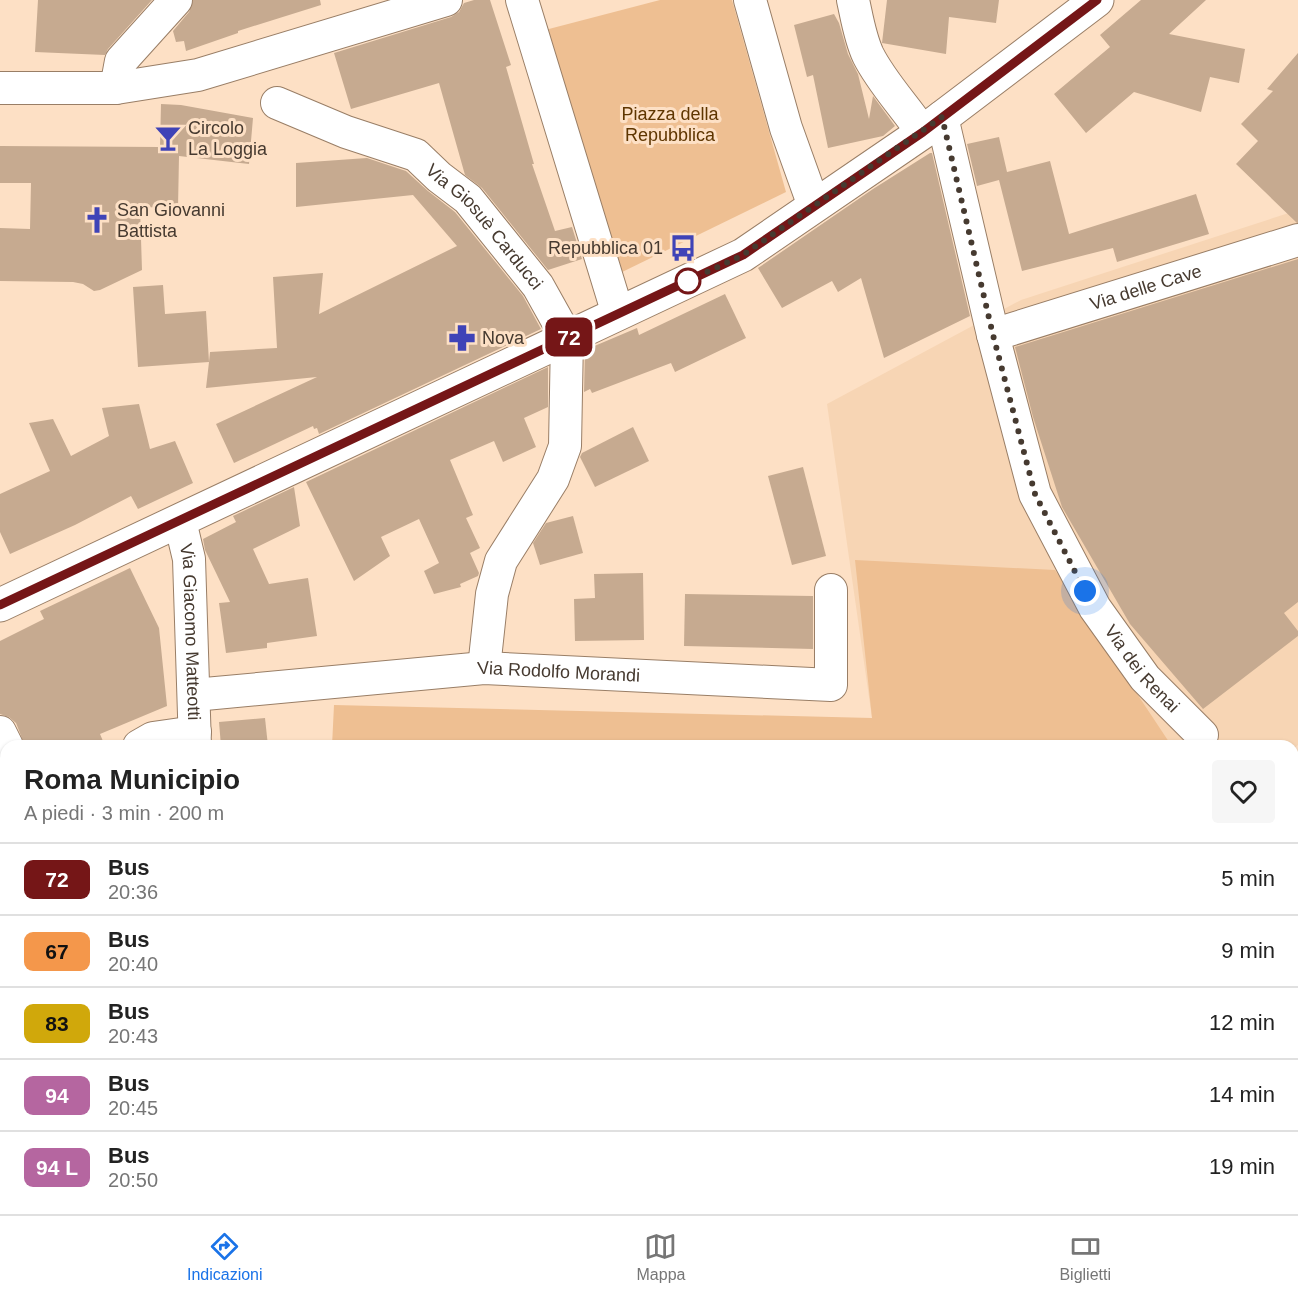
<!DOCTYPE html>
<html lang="it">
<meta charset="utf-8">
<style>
:root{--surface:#fff;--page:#f6f6f6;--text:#222;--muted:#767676;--line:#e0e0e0;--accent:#1a73e8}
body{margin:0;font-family:Helvetica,sans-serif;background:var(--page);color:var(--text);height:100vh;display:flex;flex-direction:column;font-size:22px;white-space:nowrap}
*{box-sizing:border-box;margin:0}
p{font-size:20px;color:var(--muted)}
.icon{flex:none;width:33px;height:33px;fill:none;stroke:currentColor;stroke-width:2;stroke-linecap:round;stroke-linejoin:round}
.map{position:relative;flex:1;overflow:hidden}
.side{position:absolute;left:0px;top:740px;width:1299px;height:476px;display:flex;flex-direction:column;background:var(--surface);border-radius:18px 18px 0 0;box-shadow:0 2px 4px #0004}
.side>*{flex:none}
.badge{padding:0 12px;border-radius:9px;font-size:21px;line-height:39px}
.you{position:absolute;width:30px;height:30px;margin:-15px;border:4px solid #fff;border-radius:50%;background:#1a73e8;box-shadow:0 0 0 9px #1a73e833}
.map>.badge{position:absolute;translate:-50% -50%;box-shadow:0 0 0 3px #fff}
.round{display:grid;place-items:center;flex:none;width:63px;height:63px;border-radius:6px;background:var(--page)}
.summary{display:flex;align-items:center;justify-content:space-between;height:102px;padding:0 24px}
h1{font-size:28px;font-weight:600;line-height:45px}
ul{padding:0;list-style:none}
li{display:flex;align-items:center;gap:18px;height:72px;padding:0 24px;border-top:2px solid var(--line)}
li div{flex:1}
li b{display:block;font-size:22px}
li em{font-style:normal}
li .badge{min-width:66px;font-weight:700;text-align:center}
.menu{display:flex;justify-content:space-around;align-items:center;height:84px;border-top:2px solid var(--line);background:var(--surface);font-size:16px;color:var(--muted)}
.menu a{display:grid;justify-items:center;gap:3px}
.menu .selected{color:var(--accent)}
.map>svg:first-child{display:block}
.built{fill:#f7d5b4}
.green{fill:#eebf92}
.building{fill:#c6aa90}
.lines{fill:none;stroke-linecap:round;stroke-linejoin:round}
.service-casing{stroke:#997e66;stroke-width:19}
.minor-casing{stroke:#997e66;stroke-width:34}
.secondary-casing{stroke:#997e66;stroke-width:35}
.service{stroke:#fff;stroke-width:16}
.minor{stroke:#fff;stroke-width:32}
.secondary{stroke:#fff;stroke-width:33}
.line-casing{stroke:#fff;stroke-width:14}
.line{stroke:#751617;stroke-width:9}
.walk{stroke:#463a30;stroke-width:6;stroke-dasharray:0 10.8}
.stop-dot{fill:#fff;stroke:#751617;stroke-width:3}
.labels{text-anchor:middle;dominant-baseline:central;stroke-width:6;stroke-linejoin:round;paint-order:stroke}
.park-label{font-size:18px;fill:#5f3600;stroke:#fde0c5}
.poi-label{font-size:18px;fill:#463a30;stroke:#fde0c5;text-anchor:start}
.street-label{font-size:18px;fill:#463a30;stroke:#fde0c5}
</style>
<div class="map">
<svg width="1298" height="1214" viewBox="0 0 1298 1214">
<rect width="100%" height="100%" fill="#fde0c5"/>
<path class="built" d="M1298 210V745L1293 749V746L1170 745 872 718 827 404 1021 300Z"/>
<g class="green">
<path d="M660 0H732L786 192 616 275 545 30Z"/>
<path d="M855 560 1055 570 1171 745 332 746 334 705 872 718Z"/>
<path d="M290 1209H666L656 1214H292Z"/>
</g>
<g class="building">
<path d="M38 0H152L108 49 105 55 35 52Z"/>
<path d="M193 0H320L321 5 238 31V33L186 51 184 41 176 42 173 31 189 12Z"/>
<path d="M474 0H490L511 65 506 67 534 164H532L555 231 572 227 582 259 548 270 482 188 465 175 439 83 351 109 334 53 451 17 459 12 464 3Z"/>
<path d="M887 0H999L996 23 949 17 946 54 882 43Z"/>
<path d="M1141 0H1206L1169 34 1245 49 1239 83 1210 77 1201 112 1134 92 1086 133 1054 94 1110 47 1100 35Z"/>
<path d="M834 14 839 23 848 54 858 74 869 119 873 96 895 126 883 136 828 148 813 75 807 77 794 25Z"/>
<path d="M1298 53V223H1297L1236 164 1258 141 1241 124 1273 91 1267 89Z"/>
<path d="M161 104 181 105 253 118 249 164 179 156 178 208 140 207 142 270 100 290 94 291 83 284 73 282 0 281V228L30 229 31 183H0V146L160 147Z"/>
<path d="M999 137 1007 172 1050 161 1069 234 1196 194 1209 234 1117 262 1113 248 1022 271 999 180 977 186 967 144Z"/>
<path d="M930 153H932L970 316 884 358 861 278 838 292 832 281 782 308 758 268 873 189Z"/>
<path d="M367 158 406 171 428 191 455 212 523 296 541 329 319 434 317 428 314 429 313 426 234 463 216 424 317 377 206 388 209 362 138 367 133 287 163 285 165 314 206 311 209 362 210 352 277 348 273 277 323 273 319 314 457 246 413 195 296 207V163Z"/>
<path d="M1298 259V602L1284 613 1298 631V636L1203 709 1130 624 1062 507 1033 417 1015 347Z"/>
<path d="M725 294 746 338 675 372 671 363 592 393 590 389 584 392 585 350 637 328 639 335Z"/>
<path d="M548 367V407L524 418 536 447 503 462 494 441 450 460 473 515 466 518 480 548 470 553 479 573 478 576 460 584 461 587 434 594 424 571 439 563 419 519 381 537 390 556 354 581 306 482Z"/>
<path d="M139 404 150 449 175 441 193 483 138 509 131 496 75 525 10 554 0 532V494L50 471 29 423 53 419 71 456 109 436 102 408Z"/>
<path d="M633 427 649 461 595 487 580 457 582 453Z"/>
<path d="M803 467 826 556 792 565 768 476Z"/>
<path d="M294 487 300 526 253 549 269 584 308 578 317 636 267 643V648L226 653 219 603 230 602 205 550 203 539 236 522 233 516Z"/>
<path d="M573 516 583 553 540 565 533 543 546 523Z"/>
<path d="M130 568 159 628 167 706 100 734 105 746H25L16 723 9 717 0 714V641L44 619 40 611Z"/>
<path d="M643 573 644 640 575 641 574 599 595 598 594 574Z"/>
<path d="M685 594 813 596V649L684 646Z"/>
<path d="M265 718 268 746H221L219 722Z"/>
</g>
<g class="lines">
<defs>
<path id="service" d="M1293 843 1298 850"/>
<g id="minor">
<path d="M522 0 618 314"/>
<path d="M750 0 786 128 814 206"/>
<path d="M853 0C857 18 860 38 868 55 880 79 899 100 915 122"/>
<path d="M0 88H116L198 75 446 0"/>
<path d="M116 88 121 61 176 0"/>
<path id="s1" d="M277 103 346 132 416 155 439 177 468 199 538 286 567 338 565 446 553 479 501 561 492 594 484 668"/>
<path id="s2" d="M942 117 993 335 1035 494 1095 608 1145 678 1202 735"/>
<path id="s3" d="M993 335 1298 240"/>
<path id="s4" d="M180 521 189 559 195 746"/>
<path id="s5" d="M194 695 484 668 831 685V590"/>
<path d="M0 732 7 746"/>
<path d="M139 746 153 738 195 732"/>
<path d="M259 1209 261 1214"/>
</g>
<g id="secondary">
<path d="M0 605 743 255 923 132 1097 0"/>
<path d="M1293 792 1298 788"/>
<path d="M722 1214 729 1209"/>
</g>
</defs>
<use href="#service" class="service-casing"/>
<use href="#minor" class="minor-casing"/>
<use href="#secondary" class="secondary-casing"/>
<use href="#service" class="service"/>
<use href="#minor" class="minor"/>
<use href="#secondary" class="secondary"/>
</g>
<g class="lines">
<defs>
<path id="line" d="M0 605 743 255 923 132 1097 0"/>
</defs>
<use href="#line" class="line-casing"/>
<use href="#line" class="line"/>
<path class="walk" d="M688 281 743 255 942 117 993 335 1035 494 1085 591"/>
</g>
<defs>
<symbol id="bar-bare" viewBox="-9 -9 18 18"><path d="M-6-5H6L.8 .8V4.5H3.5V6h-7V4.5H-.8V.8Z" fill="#3f43b7" stroke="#fde0c5" stroke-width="2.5" paint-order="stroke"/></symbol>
<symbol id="church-bare" viewBox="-9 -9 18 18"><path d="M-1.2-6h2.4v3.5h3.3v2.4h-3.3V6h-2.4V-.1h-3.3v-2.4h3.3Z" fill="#3f43b7" stroke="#fde0c5" stroke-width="2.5" paint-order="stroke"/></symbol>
<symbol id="bus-bare" viewBox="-9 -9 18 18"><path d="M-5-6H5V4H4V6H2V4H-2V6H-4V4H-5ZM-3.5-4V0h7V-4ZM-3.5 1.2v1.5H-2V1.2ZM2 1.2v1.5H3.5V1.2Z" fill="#3f43b7" stroke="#fde0c5" stroke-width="2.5" paint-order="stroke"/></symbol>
<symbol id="pharmacy-bare" viewBox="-9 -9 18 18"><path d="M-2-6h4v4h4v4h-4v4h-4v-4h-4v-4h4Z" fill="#3f43b7" stroke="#fde0c5" stroke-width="2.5" paint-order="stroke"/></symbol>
</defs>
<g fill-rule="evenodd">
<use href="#bar-bare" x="149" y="119" width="38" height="38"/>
<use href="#church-bare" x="78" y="201" width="38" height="38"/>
<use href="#bus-bare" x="664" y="229" width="38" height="38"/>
<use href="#pharmacy-bare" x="443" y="319" width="38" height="38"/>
</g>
<circle class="stop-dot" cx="688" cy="281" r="12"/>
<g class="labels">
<g class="park-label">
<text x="670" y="114">Piazza della<tspan x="670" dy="21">Repubblica</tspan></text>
</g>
<g class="poi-label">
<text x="188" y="128">Circolo<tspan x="188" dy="21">La Loggia</tspan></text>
<text x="117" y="210">San Giovanni<tspan x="117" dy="21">Battista</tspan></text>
<text x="663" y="248" text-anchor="end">Repubblica 01</text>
<text x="482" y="338">Nova</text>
</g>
<g class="street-label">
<text stroke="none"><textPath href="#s1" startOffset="248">Via Giosuè Carducci</textPath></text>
<text stroke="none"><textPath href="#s3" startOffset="160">Via delle Cave</textPath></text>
<text stroke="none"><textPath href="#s4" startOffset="112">Via Giacomo Matteotti</textPath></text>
<text stroke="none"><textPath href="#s2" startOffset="594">Via dei Renai</textPath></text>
<text stroke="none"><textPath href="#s5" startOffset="366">Via Rodolfo Morandi</textPath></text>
</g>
</g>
</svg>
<div class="you" style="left:1085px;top:591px"></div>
<b class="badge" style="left:569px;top:337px;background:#751617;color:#fff">72</b>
<section class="side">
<div class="summary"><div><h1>Roma Municipio</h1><p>A piedi · 3 min · 200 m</p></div><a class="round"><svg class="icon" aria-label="heart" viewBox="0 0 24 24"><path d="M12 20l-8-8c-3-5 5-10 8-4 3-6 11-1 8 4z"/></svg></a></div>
<ul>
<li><span class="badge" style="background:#751617;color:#fff">72</span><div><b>Bus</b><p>20:36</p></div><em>5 min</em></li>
<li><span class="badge" style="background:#f4974b;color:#111">67</span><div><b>Bus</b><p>20:40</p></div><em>9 min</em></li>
<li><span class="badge" style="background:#d0a80b;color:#111">83</span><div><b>Bus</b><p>20:43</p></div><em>12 min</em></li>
<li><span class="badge" style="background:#b566a0;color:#fff">94</span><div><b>Bus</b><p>20:45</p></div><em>14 min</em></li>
<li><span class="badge" style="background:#b566a0;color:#fff">94 L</span><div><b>Bus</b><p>20:50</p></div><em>19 min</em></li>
</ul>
</section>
</div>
<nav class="menu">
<a class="selected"><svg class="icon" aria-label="directions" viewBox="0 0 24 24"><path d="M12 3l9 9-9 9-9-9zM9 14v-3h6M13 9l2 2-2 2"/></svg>Indicazioni</a>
<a><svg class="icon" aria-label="map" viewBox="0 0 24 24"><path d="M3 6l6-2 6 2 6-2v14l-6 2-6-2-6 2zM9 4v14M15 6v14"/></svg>Mappa</a>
<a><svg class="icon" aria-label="tickets" viewBox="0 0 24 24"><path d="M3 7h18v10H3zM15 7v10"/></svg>Biglietti</a>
</nav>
